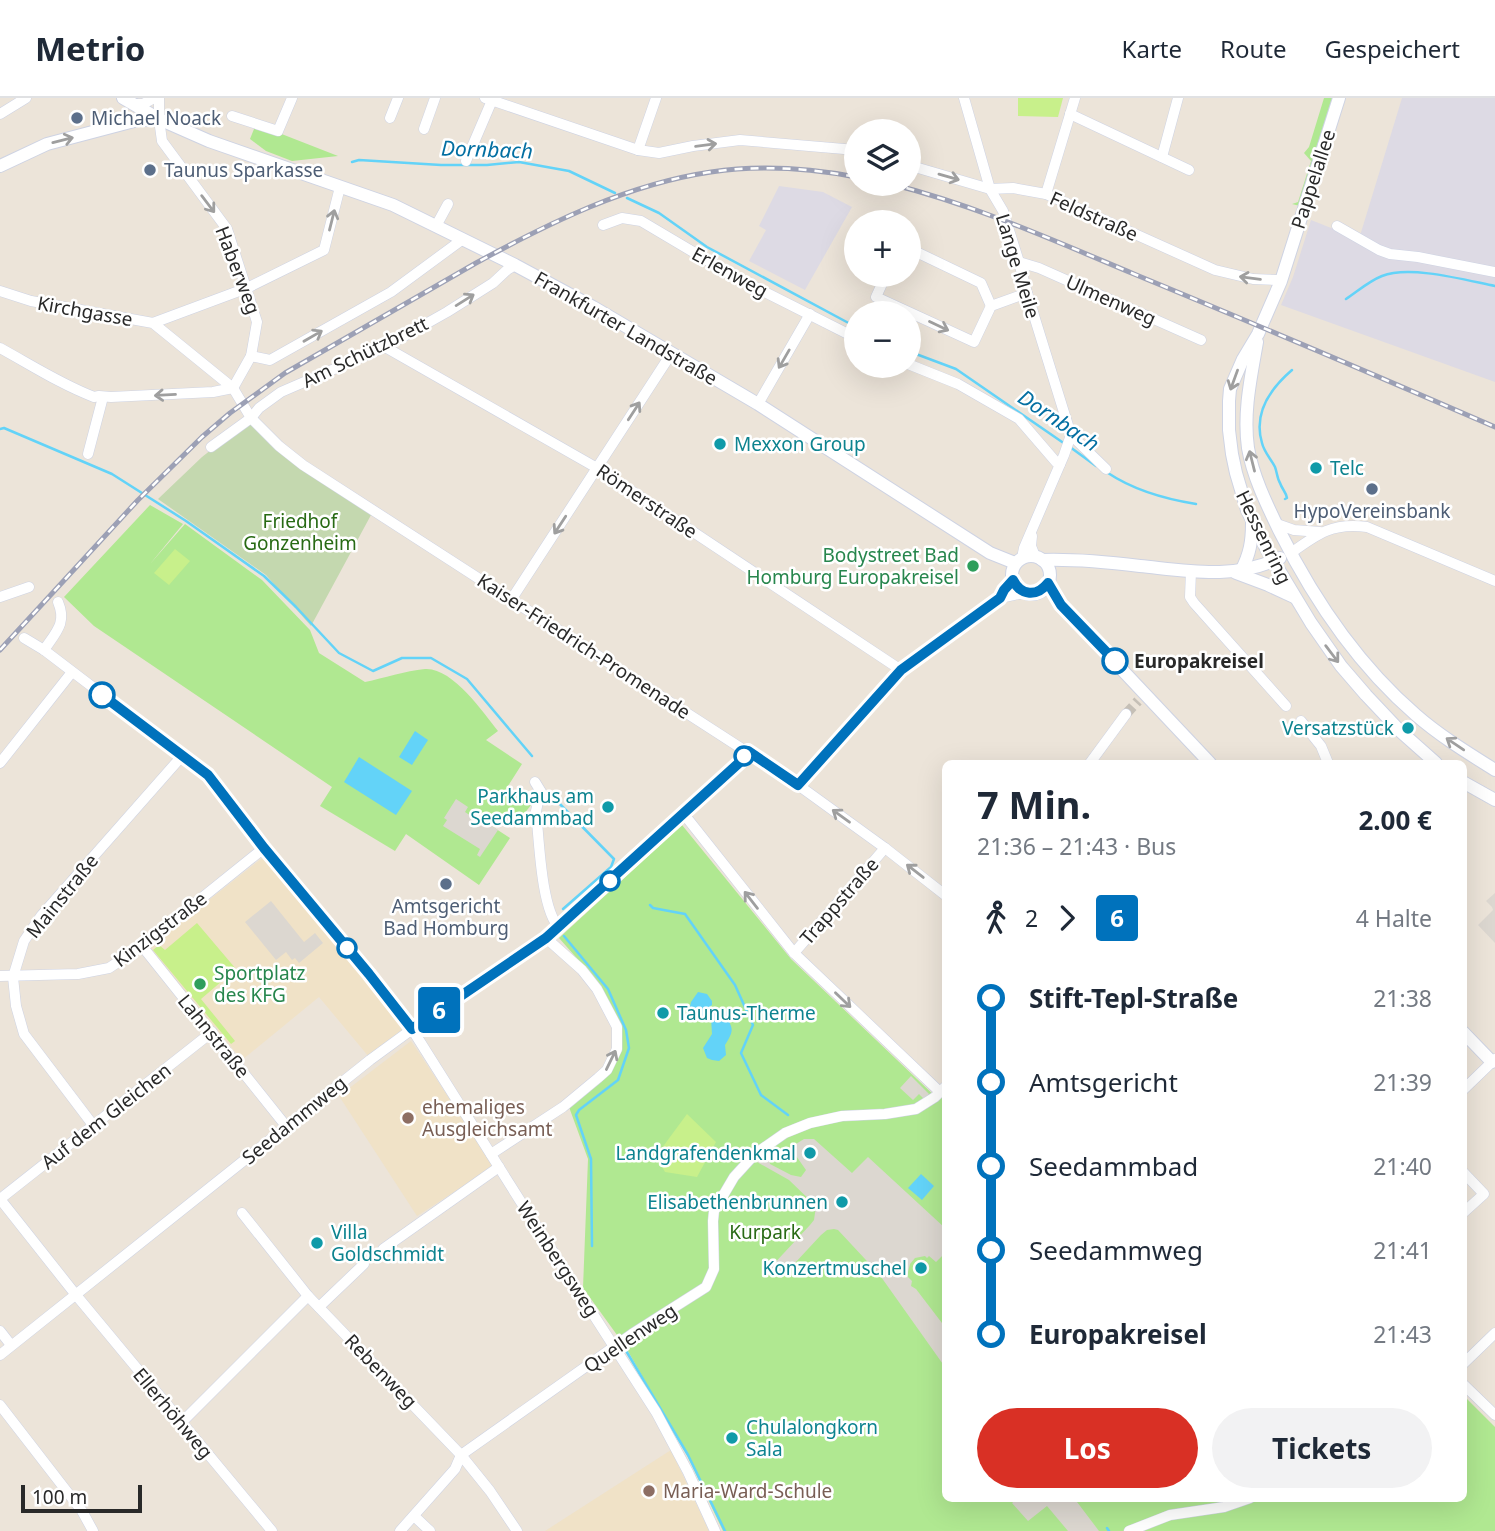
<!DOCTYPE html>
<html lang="de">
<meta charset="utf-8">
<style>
:root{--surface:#fff;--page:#f2f2f3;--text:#1f2937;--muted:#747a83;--line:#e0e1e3;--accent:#d93025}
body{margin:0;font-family:"Noto Sans",sans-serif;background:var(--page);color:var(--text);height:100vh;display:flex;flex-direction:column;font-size:26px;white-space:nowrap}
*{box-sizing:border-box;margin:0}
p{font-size:23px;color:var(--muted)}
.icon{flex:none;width:38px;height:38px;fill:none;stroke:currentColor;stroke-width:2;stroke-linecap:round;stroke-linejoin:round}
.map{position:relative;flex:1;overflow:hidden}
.side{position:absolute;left:942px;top:662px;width:525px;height:742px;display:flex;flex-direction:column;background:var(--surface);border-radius:10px;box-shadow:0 7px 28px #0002}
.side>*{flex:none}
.badge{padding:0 14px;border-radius:5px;font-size:24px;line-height:46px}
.fabs{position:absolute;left:844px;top:21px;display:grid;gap:14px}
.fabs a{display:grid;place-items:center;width:77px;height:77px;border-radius:50%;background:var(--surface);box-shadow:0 7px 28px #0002;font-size:35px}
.scale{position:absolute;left:21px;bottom:18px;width:121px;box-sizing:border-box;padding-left:7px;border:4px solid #292929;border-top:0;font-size:19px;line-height:24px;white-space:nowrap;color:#292929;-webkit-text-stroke:5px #fff;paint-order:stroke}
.map>.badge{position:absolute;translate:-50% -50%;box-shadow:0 0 0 4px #fff}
.legs{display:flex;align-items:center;gap:10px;height:77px;padding:0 35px;font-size:23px}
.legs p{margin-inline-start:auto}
.head{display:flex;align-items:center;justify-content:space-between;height:119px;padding:0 35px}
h1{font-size:38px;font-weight:700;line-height:52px}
.action{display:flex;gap:14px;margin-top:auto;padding:14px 35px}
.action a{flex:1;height:80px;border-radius:42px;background:var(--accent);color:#fff;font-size:28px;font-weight:700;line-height:80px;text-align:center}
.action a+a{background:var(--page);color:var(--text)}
ul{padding:0 35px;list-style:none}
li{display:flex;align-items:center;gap:24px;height:84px;font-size:26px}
li i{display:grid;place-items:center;width:10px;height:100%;margin:0 9px;background:currentColor}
li i::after{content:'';width:18px;height:18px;margin:-9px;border:5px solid;border-radius:50%;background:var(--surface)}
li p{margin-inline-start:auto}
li:first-child i{background:linear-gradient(#0000 50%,currentColor 0)}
li:last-child i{background:linear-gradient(currentColor 50%,#0000 0)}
header{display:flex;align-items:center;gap:42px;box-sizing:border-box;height:98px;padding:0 35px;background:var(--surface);border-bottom:2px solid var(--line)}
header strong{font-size:33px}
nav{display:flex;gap:38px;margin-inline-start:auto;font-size:24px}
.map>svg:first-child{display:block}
.industrial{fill:#dddae4}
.education{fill:#f0e2c7}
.green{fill:#b0e891}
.cemetery{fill:#c4d8af}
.pitch{fill:#c8f08b}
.plaza{fill:#dcd7d0}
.water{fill:#63d3f8}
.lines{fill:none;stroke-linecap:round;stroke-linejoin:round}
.stream{stroke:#63d3f8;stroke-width:2.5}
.minor-tunnel{stroke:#c5bfb6;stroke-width:10;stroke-dasharray:10 5;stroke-linecap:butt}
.minor-casing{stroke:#ced3e3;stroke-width:11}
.tertiary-casing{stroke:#ced3e3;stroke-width:14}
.minor{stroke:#fff;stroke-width:10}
.tertiary{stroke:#fff;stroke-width:12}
.rail-casing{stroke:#9ca0b5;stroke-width:5}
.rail{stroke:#fff;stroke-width:2.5;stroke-dasharray:8;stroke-linecap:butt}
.oneway{stroke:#9f9f9f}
.line-1-casing{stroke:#fff;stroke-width:16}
.line-1{stroke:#0072bc;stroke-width:10}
.service-dot{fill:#5c6f8a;stroke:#fff;stroke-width:2.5}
.culture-dot{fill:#0f9aa8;stroke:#fff;stroke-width:2.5}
.leisure-dot{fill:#2e9e5b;stroke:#fff;stroke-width:2.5}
.stop-1-dot{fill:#fff;stroke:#0072bc;stroke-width:3.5}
.education-dot{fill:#8d6e63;stroke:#fff;stroke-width:2.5}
.labels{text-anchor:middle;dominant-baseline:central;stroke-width:5;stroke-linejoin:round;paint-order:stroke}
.service-label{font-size:19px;fill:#4e5e75;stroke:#fff;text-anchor:start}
.street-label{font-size:19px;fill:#292929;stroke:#fff}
.culture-label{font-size:19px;fill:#0d838f;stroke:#fff;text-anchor:start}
.park-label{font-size:19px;fill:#286a14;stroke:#fff}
.leisure-label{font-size:19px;fill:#27864d;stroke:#fff;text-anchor:end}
.stop-label{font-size:19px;font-weight:bold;fill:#292929;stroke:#fff;text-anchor:start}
.education-label{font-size:19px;fill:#785e54;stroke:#fff;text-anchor:start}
.water-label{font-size:21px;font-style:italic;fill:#036fa2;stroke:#fff}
</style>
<header>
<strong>Metrio</strong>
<nav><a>Karte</a><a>Route</a><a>Gespeichert</a></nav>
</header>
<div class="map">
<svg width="1495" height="1433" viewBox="0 0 1495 1433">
<rect width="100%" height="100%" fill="#ece4d9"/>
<g class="industrial">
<path d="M1402 0H1495V284L1281 207 1293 179 1311 122 1359 141Z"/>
<path d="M779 88 823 94 852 109 805 192 749 163 766 132 759 128Z"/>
</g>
<g class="education">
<path d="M266 757 405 930 369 959 319 899 242 962 148 850Z"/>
<path d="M411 943 494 1068 417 1118 339 998Z"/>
<path d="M671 1352 709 1433H545Z"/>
</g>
<g class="green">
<path d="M1324 0H1333L1300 108 1292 106 1298 104 1311 63 1304 55 1309 49Z"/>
<path d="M256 26 338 58 292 63 266 53 250 41Z"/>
<path d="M150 407 183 426 150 466 185 426 262 482 310 532 319 555 365 584C384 580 405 573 425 571 452 569 483 614 498 633L486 642 522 666 506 691 531 707 524 716 527 718 520 729 498 714 490 727 510 740 479 787 406 736 395 753 320 708 332 689 94 528 64 499Z"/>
<path d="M682 727 791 861 938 1001 945 995V1400H1463V1297L1495 1329V1433H723L686 1355 625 1248 583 1190 588 1061 569 1009 610 974 621 938 618 921 596 882 559 840Z"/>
</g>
<path class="cemetery" d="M248 323 371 417 311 528 266 477 158 401 202 359Z"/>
<g class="pitch">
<path d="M1018 0H1063L1058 19 1018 18Z"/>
<path d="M175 451 190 463 169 487 154 475Z"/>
<path d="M197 825 236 871 201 901 235 943 231 946 153 852 159 847 165 852Z"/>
<path d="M687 1016 716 1044 697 1079 665 1074 656 1058Z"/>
</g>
<g class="plaza">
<path d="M456 701 468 709 465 714 471 718 474 713 492 724 490 727 498 732 480 759 477 757 480 751 443 728 447 722 444 720Z"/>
<path d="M1495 795V845L1478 827 1493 812 1492 809 1486 803Z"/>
<path d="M271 803 304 844 315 835 323 845 299 865 295 860 292 862 286 854 276 862 245 824Z"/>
<path d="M911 978 929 996 924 1001 919 996 913 1002 900 990Z"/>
<path d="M804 1041H814L852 1075 868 1059 945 1130V1155L936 1164 929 1158 927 1160 925 1158 915 1160 910 1166 907 1178 912 1183 911 1188 916 1191 945 1229V1269L879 1176 838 1132 834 1131 827 1132 821 1137 781 1180 770 1170 810 1127 814 1122 816 1108 789 1082 757 1064 768 1054 770 1066 791 1077 801 1079 806 1072 794 1055 796 1046Z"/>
<path d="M1018 1400H1074L1099 1433H1068L1047 1408 1028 1423 1012 1405Z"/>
</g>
<g class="water">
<path d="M415 633 428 642 412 667 399 659Z"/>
<path d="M359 659 412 693 396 717 344 684Z"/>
<path d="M698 894 707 896 712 903V907L705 912 706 914 705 920 698 923 692 922 688 917 691 904Z"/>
<path d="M717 912 728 914C728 931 738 927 725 947L726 957 719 963 712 962 707 960 703 950 712 936 711 920Z"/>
<path d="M921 1076 934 1088 922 1102 908 1090Z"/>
</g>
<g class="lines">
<g class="stream">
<path d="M352 64 359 62 441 67H487L519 64 569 73 615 95"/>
<path d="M627 100 659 115 707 149 856 229"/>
<path d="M1346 201C1358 193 1369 183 1382 178 1410 167 1465 182 1495 188"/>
<path d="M908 253 956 271 1065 346"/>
<path d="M0 331 4 330 112 376 186 423 264 478 296 509 339 555 373 573 402 560H431L467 581 532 658"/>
<path d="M1070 349 1096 368"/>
<path d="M1108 375C1135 393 1165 401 1196 406"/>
<path d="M1285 401 1287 400C1286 394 1282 391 1280 385 1277 380 1277 374 1275 369 1271 361 1264 354 1262 345 1253 315 1271 290 1292 272"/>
<path d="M552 698 614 761 611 769 563 811"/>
<path d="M650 807 653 810 685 816 735 887 753 927 741 955 761 997 788 1017"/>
<path d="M564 838 608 891 626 932 629 950 618 982 579 1012 576 1017 591 1061 592 1148"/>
<path d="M625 1251 688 1357 725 1433"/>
<path d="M1107 1430 1109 1433"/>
</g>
<path class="minor-tunnel" d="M1126 616 1138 603"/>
<defs>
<g id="minor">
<path d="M159 0V21L162 43 227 131 257 224 251 258 233 290"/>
<path d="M485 0 638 52 659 55 693 48 740 42 856 52"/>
<path d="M964 0 990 91 1003 113 1019 164 1027 195 1071 337 1064 357 1024 450 1022 460"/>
<path d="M133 6H143L154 0"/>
<path d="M0 16 26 0"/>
<path d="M1070 16 1189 72"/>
<path d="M232 18 278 33 292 0"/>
<path d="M390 20 398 0"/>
<path d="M424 31 435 0"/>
<path d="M638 52 656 0"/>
<path d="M1162 59 1178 0"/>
<path d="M466 63 493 0"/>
<path d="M908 67 990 91 1013 90 1046 96 1215 172 1253 181 1277 182"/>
<path d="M1046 96 1075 0"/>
<path d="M603 127 622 120 641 123 737 180 856 240"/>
<path d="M436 128 448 106"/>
<path d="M1337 128 1379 152 1390 156 1418 159 1495 174"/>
<path d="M908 150 981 185 991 208"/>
<path d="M1019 164 1039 170 1201 242"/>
<path d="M886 177 876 199 974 244 991 208 1027 195"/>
<path d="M0 193 31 203 153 225 233 290 251 320 279 348 303 367 798 687 885 750 945 797"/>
<path d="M153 225 247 190 324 152 340 89"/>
<path d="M385 249 597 370 901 572"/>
<path d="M0 250C31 267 62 287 94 299L99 298 111 299 213 294 233 290"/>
<path d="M251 258 270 262 391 194 463 141"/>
<path d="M908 266 958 286 1019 321 1056 364 1060 366"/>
<path d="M758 306 810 216"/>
<path d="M1071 337 1106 371"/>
<path d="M211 349 251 320 259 310 281 294 385 249 447 214 493 185 507 172 515 167"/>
<path d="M88 356 103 299"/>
<path d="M1277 426 1294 432 1320 434"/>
<path d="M1032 438 1031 448 1035 458"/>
<path d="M1291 455C1317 436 1333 424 1367 429L1495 483"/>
<path d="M1191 473 1190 499 1194 505 1286 608"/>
<path d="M0 499 29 489"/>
<path d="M1000 500 1024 495"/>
<path d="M511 502 671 256"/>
<path d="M24 540 44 552 208 677 264 750 369 876 412 931 519 1101 656 1314 688 1374 715 1433"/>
<path d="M44 552C56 534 67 525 58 504"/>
<path d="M1301 623 1321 648 1328 665"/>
<path d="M0 665 72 574"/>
<path d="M1090 665 1126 616"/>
<path d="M535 684 543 697 538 704 536 713C539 739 541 812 559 829"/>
<path d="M798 687 901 572 1000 500 1004 492 1013 482"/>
<path d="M683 715 794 855 940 994"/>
<path d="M142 848 286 1028"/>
<path d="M794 855 885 750"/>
<path d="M0 878 78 876 109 870 142 848 264 750"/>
<path d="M1463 992 1495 961"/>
<path d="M93 1027 24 936 16 908 13 879 24 843 41 818 182 658"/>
<path d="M491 1056 563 1009 598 980 607 972 617 951V929L597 891 582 872 546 840"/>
<path d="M1463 1074 1484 1096 1463 1115"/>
<path d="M0 1101 76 1197 272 1433"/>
<path d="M0 1101 212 934"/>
<path d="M242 1115 308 1198 461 1357 490 1393 517 1433"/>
<path d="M383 1151 499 1069"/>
<path d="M319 1209 364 1166"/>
<path d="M0 1233 11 1247"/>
<path d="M0 1257 370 962 426 921 546 840 740 664 748 653"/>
<path d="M1463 1266 1495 1235"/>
<path d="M1463 1286 1495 1317"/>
<path d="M0 1307 82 1413 93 1433"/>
<path d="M181 1325 308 1198"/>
<path d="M414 1418 430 1433"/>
<path d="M400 1433 455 1371 461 1357 632 1236 706 1189 714 1171 713 1123 714 1113 734 1079 755 1056 785 1035 810 1025 842 1018 885 1016 916 1011 935 999 945 989"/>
<path d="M1129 1433 1170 1417 1224 1409 1250 1400"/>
</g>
<g id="tertiary">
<path d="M123 0 159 21 209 43 393 107 515 167 593 209 758 306 990 455 1015 465"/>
<path d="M1339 0 1281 183 1258 236 1243 261 1230 291 1229 303V332L1232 356 1236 375 1247 412 1267 452 1311 525 1341 568 1366 597 1400 633 1436 665"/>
<path d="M0 68 47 46 138 22H147"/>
<path d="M1257 244C1251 279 1243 314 1248 350 1253 379 1267 407 1280 434 1314 502 1358 567 1416 617 1440 638 1468 655 1495 672"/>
<circle cx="1031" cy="477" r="19"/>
<path d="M1042 462C1074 461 1107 464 1140 468 1189 473 1234 482 1280 460"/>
<path d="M1241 473C1250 456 1252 443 1252 425"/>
<path d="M1236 475 1268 487 1294 499"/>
<path d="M1048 485 1061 507 1210 665"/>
<path d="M1463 684 1495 702"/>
<path d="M1463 934 1492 964"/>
</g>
</defs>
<use href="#minor" class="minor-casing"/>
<use href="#tertiary" class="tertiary-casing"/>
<use href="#minor" class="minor"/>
<use href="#tertiary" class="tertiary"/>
<defs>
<g id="rail">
<path d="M891 86C975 107 1055 143 1134 176 1255 226 1375 277 1495 329"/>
<path d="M0 552 138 402 202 339 230 315 285 275 476 165C549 125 628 86 711 74 758 67 809 70 856 79"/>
</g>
</defs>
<use href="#rail" class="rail-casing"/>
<use href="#rail" class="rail"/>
</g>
<defs><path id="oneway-shaft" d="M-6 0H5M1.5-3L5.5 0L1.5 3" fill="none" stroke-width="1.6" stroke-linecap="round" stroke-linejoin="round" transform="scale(1.75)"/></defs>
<g class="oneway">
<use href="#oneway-shaft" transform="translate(63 42) rotate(-14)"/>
<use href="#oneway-shaft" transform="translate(706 47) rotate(-7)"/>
<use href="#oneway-shaft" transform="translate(949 79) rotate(16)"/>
<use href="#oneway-shaft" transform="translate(208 106) rotate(53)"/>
<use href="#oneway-shaft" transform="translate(332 122) rotate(-76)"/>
<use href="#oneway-shaft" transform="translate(1250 180) rotate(-173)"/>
<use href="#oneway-shaft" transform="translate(465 202) rotate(-32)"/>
<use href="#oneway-shaft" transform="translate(939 228) rotate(25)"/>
<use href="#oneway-shaft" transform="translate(313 238) rotate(-30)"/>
<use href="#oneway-shaft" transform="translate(784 261) rotate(120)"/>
<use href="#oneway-shaft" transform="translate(1234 282) rotate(110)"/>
<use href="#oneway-shaft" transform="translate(165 297) rotate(177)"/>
<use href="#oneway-shaft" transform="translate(634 313) rotate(-57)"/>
<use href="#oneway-shaft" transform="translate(1252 363) rotate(-104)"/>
<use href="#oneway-shaft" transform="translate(560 427) rotate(123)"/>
<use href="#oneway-shaft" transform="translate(1332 556) rotate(53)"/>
<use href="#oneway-shaft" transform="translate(1455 646) rotate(-146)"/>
<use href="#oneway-shaft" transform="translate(841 718) rotate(-144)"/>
<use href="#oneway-shaft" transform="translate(915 773) rotate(-142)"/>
<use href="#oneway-shaft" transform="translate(751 802) rotate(-128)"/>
<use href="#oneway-shaft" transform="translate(843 902) rotate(44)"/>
<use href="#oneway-shaft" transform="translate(611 962) rotate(-64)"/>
</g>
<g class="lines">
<defs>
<path id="line-1" d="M102 597 208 677 264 750 369 876 412 931 546 840 740 664 748 653 798 687 901 572 1000 500 1004 492 1013 482C1021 498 1037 499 1048 485L1061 507 1115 563"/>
</defs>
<use href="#line-1" class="line-1-casing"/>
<use href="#line-1" class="line-1"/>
</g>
<g class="service-dot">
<circle cx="77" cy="20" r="7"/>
<circle cx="150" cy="72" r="7"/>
<circle cx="1372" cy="391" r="7"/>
<circle cx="446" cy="786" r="7"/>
</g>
<g class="culture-dot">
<circle cx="720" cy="346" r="7"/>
<circle cx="1316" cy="370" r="7"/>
<circle cx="1408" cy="630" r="7"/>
<circle cx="608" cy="709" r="7"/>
<circle cx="663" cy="915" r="7"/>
<circle cx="810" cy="1055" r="7"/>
<circle cx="842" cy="1104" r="7"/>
<circle cx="317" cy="1145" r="7"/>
<circle cx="921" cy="1170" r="7"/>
<circle cx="732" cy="1340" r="7"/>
</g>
<g class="leisure-dot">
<circle cx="973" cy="468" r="7"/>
<circle cx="200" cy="886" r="7"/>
</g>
<g class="stop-1-dot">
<circle cx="1115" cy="563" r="12"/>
<circle cx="102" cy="597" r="12"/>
<circle cx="744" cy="658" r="9"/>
<circle cx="610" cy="783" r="9"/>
<circle cx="347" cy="850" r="9"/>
</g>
<g class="education-dot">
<circle cx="408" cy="1020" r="7"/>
<circle cx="649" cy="1393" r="7"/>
</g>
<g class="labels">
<g class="service-label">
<text x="91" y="20">Michael Noack</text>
<text x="164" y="72">Taunus Sparkasse</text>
<text x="1372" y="413" text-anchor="middle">HypoVereinsbank</text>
<text x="446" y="808" text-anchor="middle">Amtsgericht<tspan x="446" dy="22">Bad Homburg</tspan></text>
</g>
<g class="street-label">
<text transform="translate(1313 81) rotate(-72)">Pappelallee</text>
<text transform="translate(1094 118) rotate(24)">Feldstraße</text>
<text transform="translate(1018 168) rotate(73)">Lange Meile</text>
<text transform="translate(238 172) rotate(69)">Haberweg</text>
<text transform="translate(730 174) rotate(29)">Erlenweg</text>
<text transform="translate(1111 202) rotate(24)">Ulmenweg</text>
<text transform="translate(85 213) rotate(10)">Kirchgasse</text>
<text transform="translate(626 230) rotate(30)">Frankfurter Landstraße</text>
<text transform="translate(365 254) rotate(-26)">Am Schützbrett</text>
<text transform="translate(647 403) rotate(34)">Römerstraße</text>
<text transform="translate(1264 439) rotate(64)">Hessenring</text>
<text transform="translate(584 548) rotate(33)">Kaiser-Friedrich-Promenade</text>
<text transform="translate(62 798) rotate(-51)">Mainstraße</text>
<text transform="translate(839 803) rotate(-49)">Trappstraße</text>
<text transform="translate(160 831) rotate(-37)">Kinzigstraße</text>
<text transform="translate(214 938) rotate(51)">Lahnstraße</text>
<text transform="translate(106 1018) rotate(-38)">Auf dem Gleichen</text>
<text transform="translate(294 1022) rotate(-39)">Seedammweg</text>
<text transform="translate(558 1161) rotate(57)">Weinbergsweg</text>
<text transform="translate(630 1240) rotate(-34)">Quellenweg</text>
<text transform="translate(381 1273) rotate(46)">Rebenweg</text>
<text transform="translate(173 1315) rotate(50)">Ellerhöhweg</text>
</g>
<g class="culture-label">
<text x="734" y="346">Mexxon Group</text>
<text x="1330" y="370">Telc</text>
<text x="1394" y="630" text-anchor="end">Versatzstück</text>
<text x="594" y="698" text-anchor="end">Parkhaus am<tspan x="594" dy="22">Seedammbad</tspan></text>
<text x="677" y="915">Taunus-Therme</text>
<text x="796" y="1055" text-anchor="end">Landgrafendenkmal</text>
<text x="828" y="1104" text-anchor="end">Elisabethenbrunnen</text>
<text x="331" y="1134">Villa<tspan x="331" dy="22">Goldschmidt</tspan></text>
<text x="907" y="1170" text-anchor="end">Konzertmuschel</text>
<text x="746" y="1329">Chulalongkorn<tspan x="746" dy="22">Sala</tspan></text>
</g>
<g class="park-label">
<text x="300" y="423">Friedhof<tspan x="300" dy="22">Gonzenheim</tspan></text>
<text x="765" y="1134">Kurpark</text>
</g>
<g class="leisure-label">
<text x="959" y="457">Bodystreet Bad<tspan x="959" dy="22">Homburg Europakreisel</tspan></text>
<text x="214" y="875" text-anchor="start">Sportplatz<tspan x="214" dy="22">des KFG</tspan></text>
</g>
<g class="stop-label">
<text x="1134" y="563">Europakreisel</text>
</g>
<g class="education-label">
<text x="422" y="1009">ehemaliges<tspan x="422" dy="22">Ausgleichsamt</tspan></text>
<text x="663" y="1393">Maria-Ward-Schule</text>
</g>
<g class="water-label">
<text transform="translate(487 51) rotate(2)">Dornbach</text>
<text transform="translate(1059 322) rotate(34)">Dornbach</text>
</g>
</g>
</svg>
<div class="fabs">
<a><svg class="icon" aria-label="layers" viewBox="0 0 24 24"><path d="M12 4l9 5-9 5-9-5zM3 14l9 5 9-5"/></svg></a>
<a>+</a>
<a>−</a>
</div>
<div class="scale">100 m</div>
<b class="badge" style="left:439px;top:912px;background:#0072bc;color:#fff">6</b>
<section class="side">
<div class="head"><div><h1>7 Min.</h1><p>21:36 – 21:43 · Bus</p></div><b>2.00 €</b></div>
<div class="legs"><svg class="icon" aria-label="walk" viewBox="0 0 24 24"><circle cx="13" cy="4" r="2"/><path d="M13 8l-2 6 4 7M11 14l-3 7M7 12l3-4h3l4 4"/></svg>2<svg class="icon" aria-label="forward" viewBox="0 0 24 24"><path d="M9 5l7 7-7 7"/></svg><b class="badge" style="background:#0072bc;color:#fff">6</b><p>4 Halte</p></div>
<ul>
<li><i style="color:#0072bc"></i><b>Stift-Tepl-Straße</b><p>21:38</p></li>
<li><i style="color:#0072bc"></i><span>Amtsgericht</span><p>21:39</p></li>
<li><i style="color:#0072bc"></i><span>Seedammbad</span><p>21:40</p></li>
<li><i style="color:#0072bc"></i><span>Seedammweg</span><p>21:41</p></li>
<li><i style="color:#0072bc"></i><b>Europakreisel</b><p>21:43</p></li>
</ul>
<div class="action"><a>Los</a><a>Tickets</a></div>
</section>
</div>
